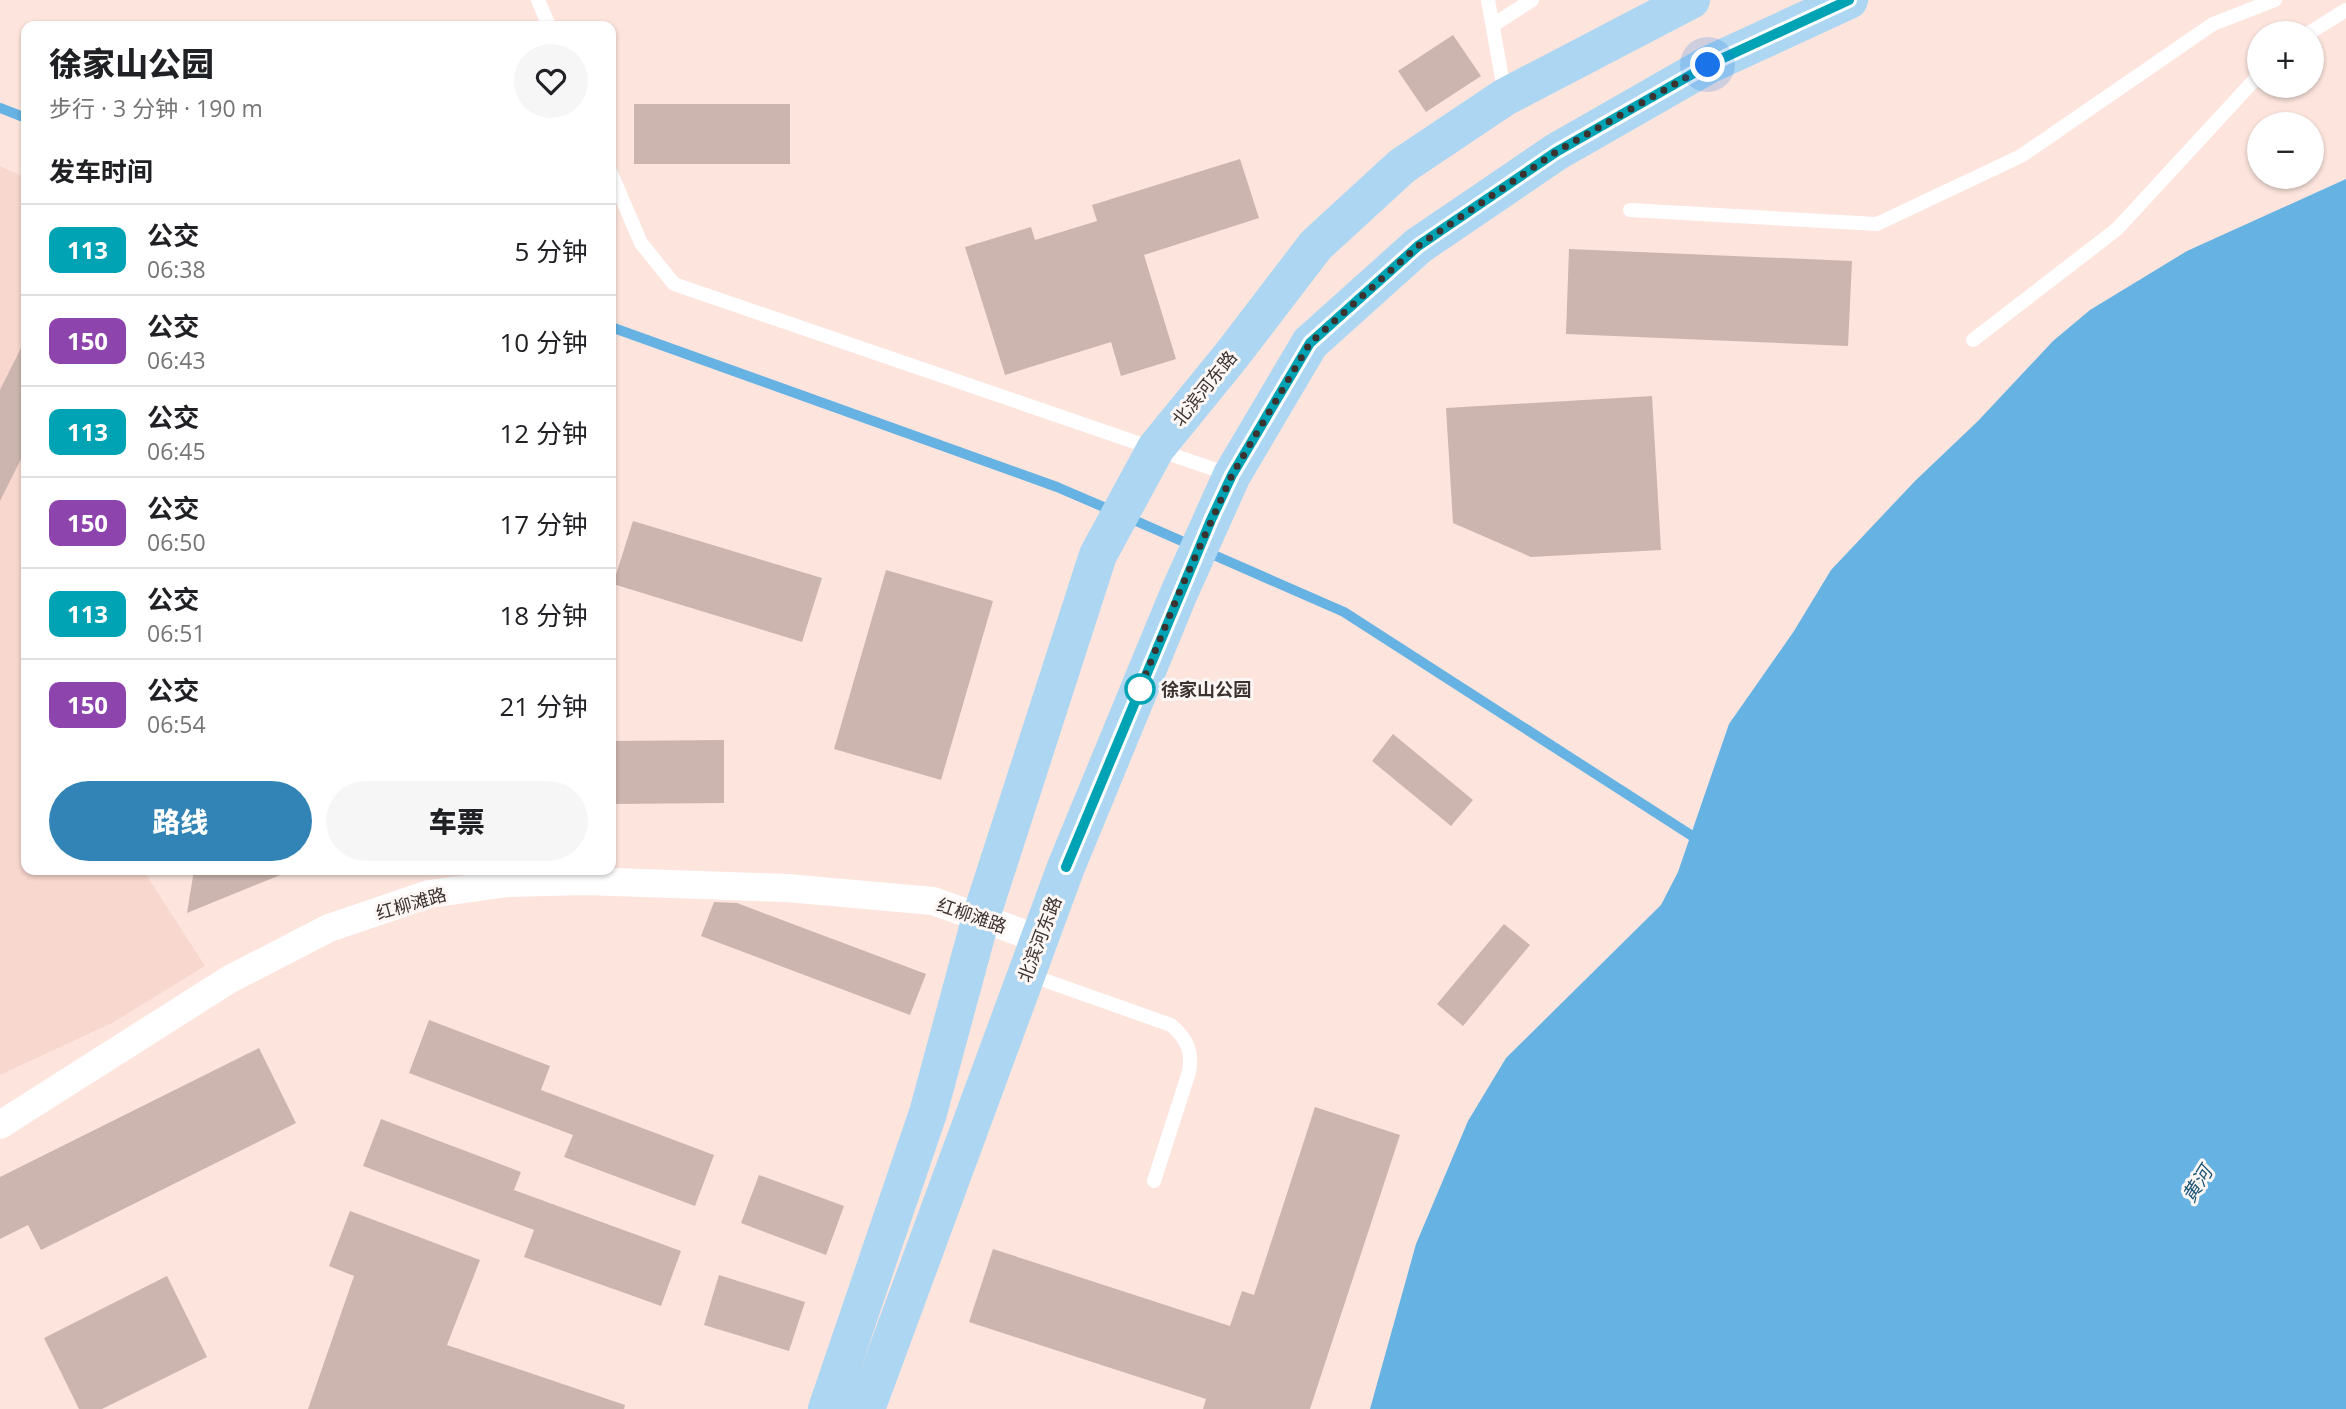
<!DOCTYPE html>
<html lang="zh">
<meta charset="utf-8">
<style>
:root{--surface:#fff;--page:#f6f6f6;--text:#202124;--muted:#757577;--line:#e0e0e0;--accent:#3184b5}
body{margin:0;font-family:"Open Sans","Noto Sans SC",sans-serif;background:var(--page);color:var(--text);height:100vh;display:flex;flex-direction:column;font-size:26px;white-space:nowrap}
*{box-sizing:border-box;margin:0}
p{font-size:23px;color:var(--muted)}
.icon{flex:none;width:38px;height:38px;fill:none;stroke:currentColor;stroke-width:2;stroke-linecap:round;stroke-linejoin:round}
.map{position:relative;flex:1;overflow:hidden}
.drawer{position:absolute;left:21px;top:21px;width:595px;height:854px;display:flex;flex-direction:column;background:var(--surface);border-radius:14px;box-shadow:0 2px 5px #0004}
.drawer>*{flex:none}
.badge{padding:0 14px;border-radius:10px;font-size:24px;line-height:46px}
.buttons{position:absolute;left:2247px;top:21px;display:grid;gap:14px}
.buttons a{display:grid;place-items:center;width:77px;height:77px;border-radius:50%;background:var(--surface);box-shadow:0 2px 5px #0004;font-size:35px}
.you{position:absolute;width:35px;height:35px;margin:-18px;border:5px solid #fff;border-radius:50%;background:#1a73e8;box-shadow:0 0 0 10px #1a73e833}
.map>.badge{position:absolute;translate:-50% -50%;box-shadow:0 0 0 4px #fff}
h2{padding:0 28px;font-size:26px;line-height:63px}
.round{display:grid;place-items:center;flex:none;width:74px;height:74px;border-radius:37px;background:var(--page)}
.head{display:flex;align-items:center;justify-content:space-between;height:119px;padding:0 28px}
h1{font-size:33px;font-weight:800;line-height:52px}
.primary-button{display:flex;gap:14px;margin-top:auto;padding:14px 28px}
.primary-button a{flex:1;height:80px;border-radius:42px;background:var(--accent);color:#fff;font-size:28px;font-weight:800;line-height:80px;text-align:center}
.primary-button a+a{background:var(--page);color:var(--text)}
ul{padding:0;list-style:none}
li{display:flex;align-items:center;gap:21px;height:91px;padding:0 28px;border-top:2px solid var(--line)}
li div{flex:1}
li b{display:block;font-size:26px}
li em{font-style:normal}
li .badge{min-width:77px;font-weight:700;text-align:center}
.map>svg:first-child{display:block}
.built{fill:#f8d7ce}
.water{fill:#65b2e3}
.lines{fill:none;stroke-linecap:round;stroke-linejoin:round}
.stream{stroke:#65b2e3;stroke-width:10}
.building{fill:#cdb5af}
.service{stroke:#fff;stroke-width:14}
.minor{stroke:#fff;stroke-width:28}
.primary{stroke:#acd6f1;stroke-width:38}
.line-casing{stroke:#fff;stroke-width:16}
.line{stroke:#00a3b4;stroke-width:10}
.walk{stroke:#3c322f;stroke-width:7;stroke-dasharray:0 12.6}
.stop-dot{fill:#fff;stroke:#00a3b4;stroke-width:3.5}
.labels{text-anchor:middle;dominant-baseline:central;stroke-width:6;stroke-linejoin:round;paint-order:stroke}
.street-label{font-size:18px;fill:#3c322f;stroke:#fcf7f5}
.stop-label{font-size:18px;font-weight:bold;fill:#3c322f;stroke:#fcf7f5;text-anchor:start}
.water-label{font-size:19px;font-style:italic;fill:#1a5475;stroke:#fcf7f5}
</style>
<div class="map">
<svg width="2346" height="1409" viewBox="0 0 2346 1409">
<rect width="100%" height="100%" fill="#fde5de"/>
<path class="built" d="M0 166 26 178V870H143L205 966 112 1023 0 1075Z"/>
<path class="water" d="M2346 179V1409H1370L1416 1244 1468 1121 1506 1058 1661 905 1678 872 1729 724 1794 631 1831 570 1915 481 1978 421 2053 341 2090 310 2187 251Z"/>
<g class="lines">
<g class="stream">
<path d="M0 108 26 118"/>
<path d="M611 327 1057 487 1113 511"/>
<path d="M1127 517 1193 546"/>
<path d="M1207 552 1344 612 1700 841"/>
</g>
</g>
<g class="building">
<path d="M1453 35 1481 76 1426 112 1398 71Z"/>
<rect x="634" y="104" width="156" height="60"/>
<path d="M1240 159 1259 218 1144 255 1176 359 1121 376 1111 342 1005 375 965 247 1031 227 1035 240 1097 221 1092 205Z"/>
<path d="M1569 249 1852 261 1848 346 1566 334Z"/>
<path d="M26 338V449L0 501V390Z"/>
<path d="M1652 396 1661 550 1531 557 1453 523 1446 408Z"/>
<path d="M633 521 822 578 802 642 613 584Z"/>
<path d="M886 570 993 601 941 780 834 749Z"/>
<path d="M1393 734 1473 800 1451 826 1372 761Z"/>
<path d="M724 740V803L611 804V741Z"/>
<path d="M194 870H289L290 871 187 913Z"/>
<path d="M714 902 737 903 926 974 910 1015 701 936Z"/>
<path d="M1504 924 1530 945 1463 1026 1437 1004Z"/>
<path d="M429 1020 550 1066 541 1090 714 1155 695 1206 564 1157 573 1135 409 1073Z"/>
<path d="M259 1048 296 1123 41 1250 28 1225 0 1239V1177Z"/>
<path d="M1315 1107 1400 1135 1310 1409H1203L1206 1399 969 1322 993 1249 1230 1326 1242 1291 1254 1295Z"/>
<path d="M381 1119 521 1172 514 1190 681 1251 661 1306 524 1257 534 1230 363 1166Z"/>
<path d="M759 1175 844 1206 826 1255 741 1223Z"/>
<path d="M350 1211 480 1260 447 1345 625 1405 624 1409H308L354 1276 329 1266Z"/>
<path d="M719 1275 805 1302 789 1351 704 1325Z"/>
<path d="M167 1276 207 1357 102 1409H79L44 1338Z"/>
</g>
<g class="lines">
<g class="service">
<path d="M538 0 549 26"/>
<path d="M1488 0 1505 95"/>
<path d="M1493 25 1532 0"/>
<path d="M2309 33 2346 10"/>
<path d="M611 173 641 243 674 284 1231 475"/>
<path d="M1630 210 1877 224 2021 156 2213 24 2275 0"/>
<path d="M1973 340 2117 229 2259 75"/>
<path d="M1027 974 1171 1025C1187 1039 1193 1051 1189 1072L1154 1181"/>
</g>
<path class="minor" d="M0 1125 230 979 329 928 429 894 508 883 586 881 787 888 933 901 1039 939"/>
<g class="primary">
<path d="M827 1409 928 1113 981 917 1098 555 1156 448 1231 356 1316 245 1402 166 1505 97 1691 0"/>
<path d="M866 1409 1066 867 1179 593 1232 475 1310 343 1418 246 1556 152 1708 65 1849 0"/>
</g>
</g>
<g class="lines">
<defs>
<path id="line" d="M1066 867 1211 520 1232 475 1310 343 1418 246 1556 152 1708 65 1849 0"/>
</defs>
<use href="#line" class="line-casing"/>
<use href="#line" class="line"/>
<path class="walk" d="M1140 689 1138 693 1179 593 1232 475 1310 343 1418 246 1556 152 1708 65"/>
</g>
<circle class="stop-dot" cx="1140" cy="689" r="14"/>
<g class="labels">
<g class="street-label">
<text transform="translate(1204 388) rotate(-51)">北滨河东路</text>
<text transform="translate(411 903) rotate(-16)">红柳滩路</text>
<text transform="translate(972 915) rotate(19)">红柳滩路</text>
<text transform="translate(1039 939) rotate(-69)">北滨河东路</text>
</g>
<g class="stop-label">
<text x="1161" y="689">徐家山公园</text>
</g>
<g class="water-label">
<text transform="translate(2197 1184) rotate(-58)">黄河</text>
</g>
</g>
</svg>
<div class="buttons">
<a>+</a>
<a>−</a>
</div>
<div class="you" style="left:1708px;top:65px"></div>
<section class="drawer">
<div class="head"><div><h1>徐家山公园</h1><p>步行 · 3 分钟 · 190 m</p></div><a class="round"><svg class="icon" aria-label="heart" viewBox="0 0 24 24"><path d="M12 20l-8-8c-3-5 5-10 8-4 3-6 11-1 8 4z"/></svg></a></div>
<h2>发车时间</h2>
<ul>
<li><span class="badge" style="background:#00a3b4;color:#fff">113</span><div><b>公交</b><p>06:38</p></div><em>5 分钟</em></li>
<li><span class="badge" style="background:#8e44ad;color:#fff">150</span><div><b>公交</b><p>06:43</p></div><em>10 分钟</em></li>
<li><span class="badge" style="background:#00a3b4;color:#fff">113</span><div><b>公交</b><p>06:45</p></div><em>12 分钟</em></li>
<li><span class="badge" style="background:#8e44ad;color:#fff">150</span><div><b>公交</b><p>06:50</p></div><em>17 分钟</em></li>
<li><span class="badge" style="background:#00a3b4;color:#fff">113</span><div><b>公交</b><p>06:51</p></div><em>18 分钟</em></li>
<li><span class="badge" style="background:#8e44ad;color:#fff">150</span><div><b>公交</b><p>06:54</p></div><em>21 分钟</em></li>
</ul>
<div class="primary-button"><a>路线</a><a>车票</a></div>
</section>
</div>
